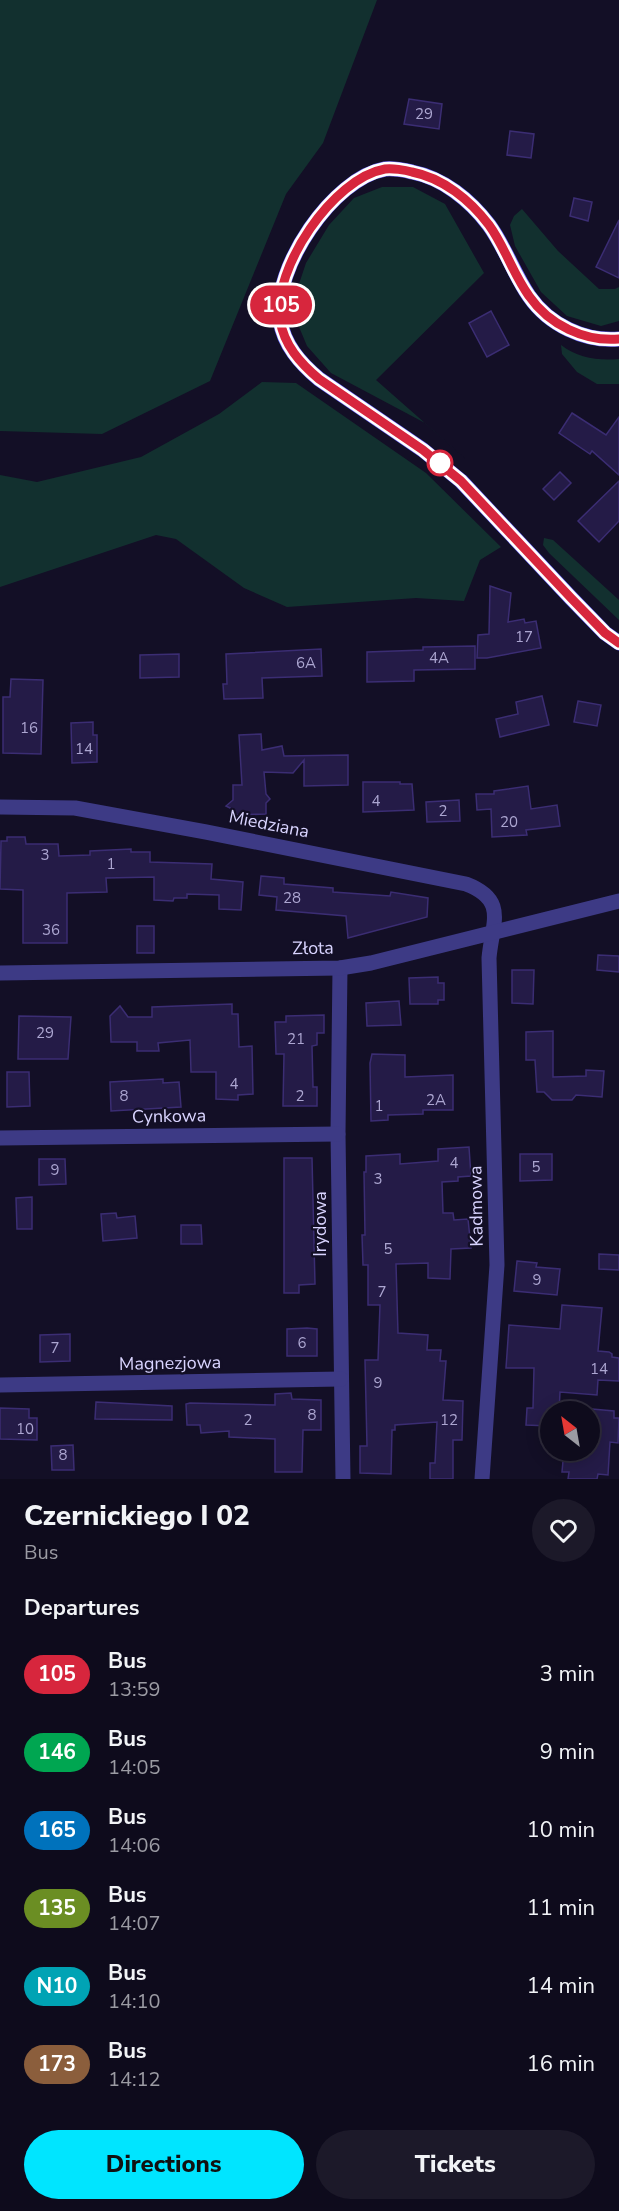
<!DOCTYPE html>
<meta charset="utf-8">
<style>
:root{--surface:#0e0b1c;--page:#1c1929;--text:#f1f3f6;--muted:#9b9ba3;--line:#2e2b3b;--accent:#00e5ff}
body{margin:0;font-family:"Nunito Sans",sans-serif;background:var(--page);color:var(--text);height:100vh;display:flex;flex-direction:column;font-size:22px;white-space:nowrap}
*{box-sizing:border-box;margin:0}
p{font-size:20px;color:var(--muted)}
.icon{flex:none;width:33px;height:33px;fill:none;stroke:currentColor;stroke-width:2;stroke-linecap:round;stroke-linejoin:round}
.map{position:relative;height:1479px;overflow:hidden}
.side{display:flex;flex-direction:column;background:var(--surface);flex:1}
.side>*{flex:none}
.badge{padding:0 12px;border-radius:20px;font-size:21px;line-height:39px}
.needle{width:39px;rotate:329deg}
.buttons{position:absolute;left:540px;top:1401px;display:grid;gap:12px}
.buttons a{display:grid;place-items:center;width:60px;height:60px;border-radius:50%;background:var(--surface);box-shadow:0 3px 15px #0003,0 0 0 2px var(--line);font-size:30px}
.map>.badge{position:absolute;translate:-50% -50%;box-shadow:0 0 0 3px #fff}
h2{padding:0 24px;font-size:22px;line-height:54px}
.round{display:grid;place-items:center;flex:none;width:63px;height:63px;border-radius:32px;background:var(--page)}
.headline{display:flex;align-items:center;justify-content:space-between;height:102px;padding:0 24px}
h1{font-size:28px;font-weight:800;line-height:45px}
.primary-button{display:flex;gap:12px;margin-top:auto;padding:12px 24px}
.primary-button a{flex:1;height:69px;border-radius:36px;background:var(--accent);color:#111;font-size:24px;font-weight:800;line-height:69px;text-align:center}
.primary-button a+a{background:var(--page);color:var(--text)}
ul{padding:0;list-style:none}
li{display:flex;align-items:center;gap:18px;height:78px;padding:0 24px}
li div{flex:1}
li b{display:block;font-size:22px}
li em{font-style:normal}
li .badge{min-width:66px;font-weight:700;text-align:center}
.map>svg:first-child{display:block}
.green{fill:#12302f}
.building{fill:#241b47;stroke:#3b2d73;stroke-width:1.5}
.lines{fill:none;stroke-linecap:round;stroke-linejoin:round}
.street{stroke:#3d3a85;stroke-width:15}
.secondary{stroke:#6f6bff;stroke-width:15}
.line-casing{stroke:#fff;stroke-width:14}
.line{stroke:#d7263d;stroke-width:9}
.stop-dot{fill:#fff;stroke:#d7263d;stroke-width:3}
.labels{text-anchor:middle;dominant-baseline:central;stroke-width:4.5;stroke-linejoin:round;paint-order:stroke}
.number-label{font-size:15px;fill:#aca6d1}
.street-label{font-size:18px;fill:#d9d4ff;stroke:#130f26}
</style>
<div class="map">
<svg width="619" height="1479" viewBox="0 0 619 1479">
<rect width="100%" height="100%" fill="#130f26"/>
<g class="green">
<path d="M0 0H377L323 143 286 194 210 381 102 434 0 431Z"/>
<path d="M382 187H413L445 204 484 273 376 380 468 461 425 423 331 373 307 346 297 322 296 293 306 263 329 225 354 198Z"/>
<path d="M522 209 558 251 599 289H615L619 287V321L601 326 567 316 541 292 515 246 510 225 514 216Z"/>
<path d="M561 345C578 358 598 361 619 359V384H597L577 372 562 354Z"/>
<path d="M262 382 296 383 426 473 501 547 480 560 464 601 416 598 287 607 244 588 176 539 156 535 0 587V475L37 482 141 457 219 414Z"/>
<path d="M544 538 553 540 619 600V620L549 553 543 545Z"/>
</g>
<g class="building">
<path d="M409 99 442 104 439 129 404 124Z"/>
<path d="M510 131 534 134 531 158 507 155Z"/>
<path d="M574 198 592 202 588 221 570 216Z"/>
<path d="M619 220V278L596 267Z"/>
<path d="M491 311 509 345 487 357 469 323Z"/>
<path d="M572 413 606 435 619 417V475L592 451 590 454 559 433Z"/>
<path d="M560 472 571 483 554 500 543 489Z"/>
<path d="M619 481V521L599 542 578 521Z"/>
<path d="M490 586 511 593 508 622 524 619 525 623 536 621 541 648 487 658H477L478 635 489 634Z"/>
<path d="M475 646V669L414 670V681L367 682V652L423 650V647Z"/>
<path d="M321 649 322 676 262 678 263 698 224 699 223 684H227L226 654Z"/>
<path d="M179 654V677L140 678V655Z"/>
<path d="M11 679 43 680 41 754 3 753V697H10Z"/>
<path d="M542 696 549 725 500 737 496 719 518 714 516 702Z"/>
<path d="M578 701 601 705 597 726 574 722Z"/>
<path d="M93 722V735H97V762L72 763 71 723Z"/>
<path d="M261 734 262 750 282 746 284 756 348 755V785L304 786V760L293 773 264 772 266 794 270 799 266 803V814L234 815V810L226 806 233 800V785H242L239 735Z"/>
<path d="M363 782H400V784H412L414 810 363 812Z"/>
<path d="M528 786 531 809 557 805 560 826 526 830 527 835 492 837 491 809 477 810 476 794H494V791Z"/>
<path d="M459 800 460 821 427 822 426 802Z"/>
<path d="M7 837H25L26 844H58L59 856 90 855V851L131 849V852H150V862L212 864 211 879 243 882 241 910 219 909V895L187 894V898H174L173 901 154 900V877L106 878 107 892 67 893V943H23V890L0 889 1 841H7Z"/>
<path d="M261 876 284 878V884L333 888V892L390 896 391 892 428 898 427 917 348 938 346 916 276 910 277 897 259 895Z"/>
<rect x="137" y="926" width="17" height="27"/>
<path d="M598 955 619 956V972L597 970Z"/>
<path d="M512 970H534L533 1004 512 1003Z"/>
<path d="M438 977V983H444V1000H438V1004H410L409 978Z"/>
<path d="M399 1001 401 1025 367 1026 366 1003Z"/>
<path d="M232 1004V1014H238L239 1047 252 1046 253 1094 238 1095V1100L216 1099V1072H191L190 1040 158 1043 159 1051H137V1042H111L110 1016 120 1006 128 1017H152V1007Z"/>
<path d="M324 1015V1033H317V1045L312 1046 313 1087H317V1106H283L284 1054H276L275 1022H286V1016Z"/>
<path d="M19 1016 71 1017 68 1059H18Z"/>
<path d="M553 1031V1077L586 1076V1070L604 1071 602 1097 576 1095 572 1100H552L544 1092H537L535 1060H526V1032Z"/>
<path d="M372 1054 405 1055V1077L453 1075V1110H423V1114L388 1115V1120L371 1121 370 1063Z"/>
<path d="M7 1072H29L30 1106 7 1107Z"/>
<path d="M163 1079V1083L179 1082 181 1107 111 1111 110 1082Z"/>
<path d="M469 1147 471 1176 458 1177V1181L442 1182 443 1213H453L454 1220 468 1219 471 1248 451 1249 450 1279 428 1278V1263L396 1264 398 1333 428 1335 427 1350H441L440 1361H446L443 1400 463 1401 462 1440H453V1479H430V1463H435L437 1422 395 1425V1430H392L391 1474 360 1473V1446H367L365 1360H378L380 1305H368V1265H363L362 1235H365L364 1172H366V1156L400 1154V1164L438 1161V1149Z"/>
<path d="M520 1154H552V1180L520 1181Z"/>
<path d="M284 1158H312L315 1284 299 1285V1293H284Z"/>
<path d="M39 1159H65L66 1184 39 1185Z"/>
<path d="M32 1197V1229H17L16 1198Z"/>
<path d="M116 1213 117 1218 135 1216 137 1238 103 1241 101 1214Z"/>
<path d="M181 1225H201L202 1244H181Z"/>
<path d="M599 1254 619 1255V1270L599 1269Z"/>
<path d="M517 1261 537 1263 536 1267 560 1269 557 1295 514 1291Z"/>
<path d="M562 1305 602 1308 598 1351 609 1352 612 1354V1357L619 1358V1381L598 1380 597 1395 560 1392 559 1412H550V1426L526 1425 527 1408H533L534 1368H506L509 1325 560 1329Z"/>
<path d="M307 1328 317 1329V1356H287V1329Z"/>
<path d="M70 1334V1361L40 1362V1335Z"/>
<path d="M291 1393 292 1399 321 1400V1430H303L302 1472H275V1439L229 1437V1431L201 1433 200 1425H187L186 1404 190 1403 275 1405V1394Z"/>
<path d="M96 1402 172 1406V1420L95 1419Z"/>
<path d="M0 1408 29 1409V1418H37V1440L0 1439Z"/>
<path d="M592 1409 614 1411V1418H619L618 1443 610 1442 608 1475 598 1474 597 1479H568L569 1472H562L564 1450H590Z"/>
<path d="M73 1445 74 1470H52L51 1446Z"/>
</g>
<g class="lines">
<g class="street">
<path d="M0 807 75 808 206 832 466 884C508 900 492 923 489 958L497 1265 482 1479"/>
<path d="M340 968 338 1134 343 1479"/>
<path d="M0 973 340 968 371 963 619 901"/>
<path d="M0 1138 338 1134"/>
<path d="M0 1385 341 1379"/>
</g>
<path class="secondary" d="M619 339C585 342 549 325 529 296 514 274 505 247 489 225 470 200 443 178 412 172 405 170 392 168 385 169 333 178 272 269 280 320 284 345 300 363 319 379L423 450 461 481 571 598 605 633 619 643"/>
</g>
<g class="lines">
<defs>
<path id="line" d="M619 339C585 342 549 325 529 296 513 274 505 247 489 225 470 200 443 178 412 172 405 170 392 168 385 169 333 178 272 269 280 320 284 345 300 363 319 379L423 450 461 481 571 598 605 633 619 643"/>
</defs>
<use href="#line" class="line-casing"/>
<use href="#line" class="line"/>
</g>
<circle class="stop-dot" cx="440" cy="463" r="12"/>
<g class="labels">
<g class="number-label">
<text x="424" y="114">29</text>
<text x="524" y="637">17</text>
<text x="439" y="658">4A</text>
<text x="306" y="663">6A</text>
<text x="29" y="728">16</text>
<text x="84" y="749">14</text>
<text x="376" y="801">4</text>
<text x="443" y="811">2</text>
<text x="509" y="822">20</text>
<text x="45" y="855">3</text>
<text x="111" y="864">1</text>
<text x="292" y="898">28</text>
<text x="51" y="930">36</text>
<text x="45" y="1033">29</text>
<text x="296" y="1039">21</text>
<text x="234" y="1084">4</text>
<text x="124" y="1096">8</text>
<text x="300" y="1096">2</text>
<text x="436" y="1100">2A</text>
<text x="379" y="1106">1</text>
<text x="454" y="1163">4</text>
<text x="536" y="1167">5</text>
<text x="55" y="1170">9</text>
<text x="378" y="1179">3</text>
<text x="388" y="1249">5</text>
<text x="537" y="1280">9</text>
<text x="382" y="1292">7</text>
<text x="302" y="1343">6</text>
<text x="55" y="1348">7</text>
<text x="599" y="1369">14</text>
<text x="378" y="1383">9</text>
<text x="312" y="1415">8</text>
<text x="248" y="1420">2</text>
<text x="449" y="1420">12</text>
<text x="25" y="1429">10</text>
<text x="63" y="1455">8</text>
</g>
<g class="street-label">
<text transform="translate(269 824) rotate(11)">Miedziana</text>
<text transform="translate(313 948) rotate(-1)">Złota</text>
<text transform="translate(169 1116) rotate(-1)">Cynkowa</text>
<text transform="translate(476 1206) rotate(-91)">Kadmowa</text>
<text transform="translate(320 1224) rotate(-90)">Irydowa</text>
<text transform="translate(170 1363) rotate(-1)">Magnezjowa</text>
</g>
</g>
</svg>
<div class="buttons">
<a><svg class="needle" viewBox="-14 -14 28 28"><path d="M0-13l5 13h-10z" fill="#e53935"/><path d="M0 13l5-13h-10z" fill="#9b9ba3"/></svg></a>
</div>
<b class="badge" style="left:281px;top:305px;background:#d7263d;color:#fff">105</b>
</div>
<section class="side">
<div class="headline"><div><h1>Czernickiego I 02</h1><p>Bus</p></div><a class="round"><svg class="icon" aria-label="heart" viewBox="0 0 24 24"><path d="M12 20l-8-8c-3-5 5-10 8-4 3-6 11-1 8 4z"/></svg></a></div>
<h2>Departures</h2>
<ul>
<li><span class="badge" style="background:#d7263d;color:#fff">105</span><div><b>Bus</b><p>13:59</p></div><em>3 min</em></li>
<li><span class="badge" style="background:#00a651;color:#fff">146</span><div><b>Bus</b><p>14:05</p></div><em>9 min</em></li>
<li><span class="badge" style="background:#0072bc;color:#fff">165</span><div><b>Bus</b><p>14:06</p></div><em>10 min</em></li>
<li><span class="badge" style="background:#6b8e23;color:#fff">135</span><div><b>Bus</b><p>14:07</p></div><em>11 min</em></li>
<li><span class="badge" style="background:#00a3b4;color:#fff">N10</span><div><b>Bus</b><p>14:10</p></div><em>14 min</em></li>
<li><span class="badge" style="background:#8b5e3c;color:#fff">173</span><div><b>Bus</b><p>14:12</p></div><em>16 min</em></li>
</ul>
<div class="primary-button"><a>Directions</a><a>Tickets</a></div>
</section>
